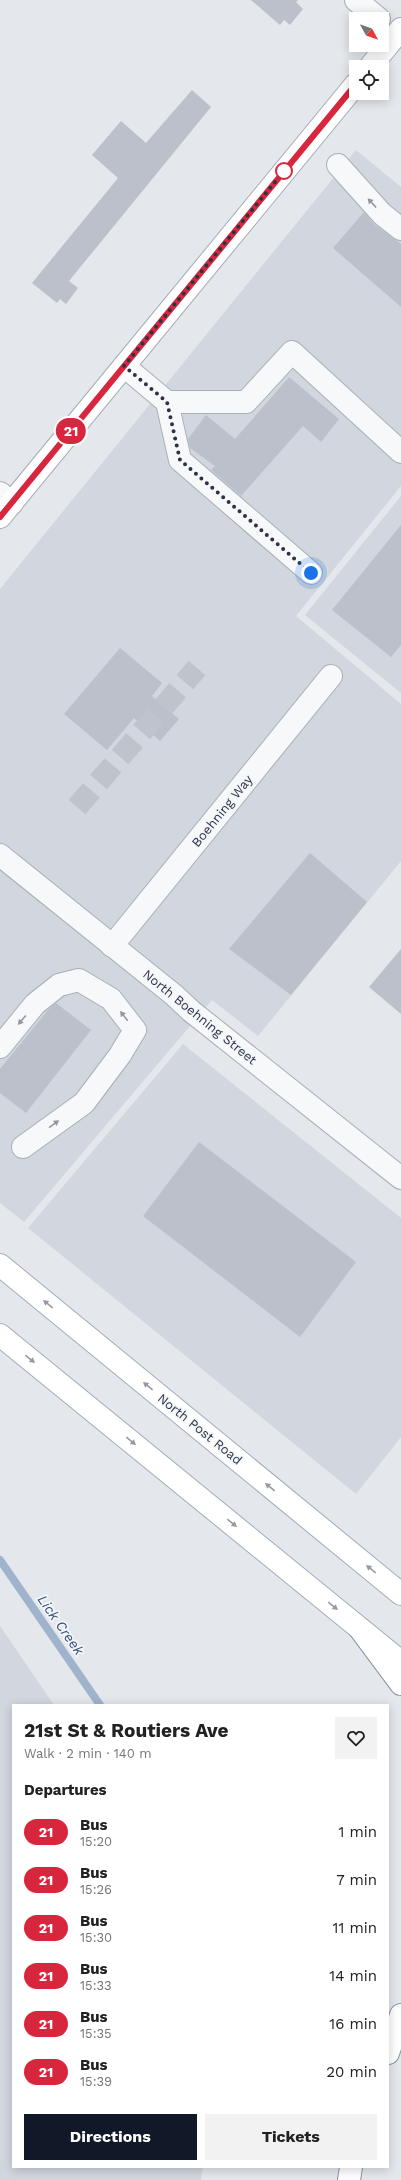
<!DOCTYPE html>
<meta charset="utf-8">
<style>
:root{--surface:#fff;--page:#f2f2f2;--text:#222;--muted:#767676;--accent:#111827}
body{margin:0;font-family:"Work Sans",sans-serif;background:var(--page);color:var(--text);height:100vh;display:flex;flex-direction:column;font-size:15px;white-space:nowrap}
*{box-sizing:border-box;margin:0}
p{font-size:13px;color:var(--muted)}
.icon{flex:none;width:22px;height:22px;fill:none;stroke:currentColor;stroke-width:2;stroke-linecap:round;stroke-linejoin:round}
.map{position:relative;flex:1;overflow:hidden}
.panel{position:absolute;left:12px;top:1704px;width:377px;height:464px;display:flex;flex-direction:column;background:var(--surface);border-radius:0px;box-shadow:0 2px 10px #0003}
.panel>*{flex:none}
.badge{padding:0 8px;border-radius:13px;font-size:14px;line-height:26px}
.needle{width:26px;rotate:130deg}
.controls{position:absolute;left:349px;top:12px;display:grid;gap:8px}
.controls a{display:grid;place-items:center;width:40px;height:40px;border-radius:0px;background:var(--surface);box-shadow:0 2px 10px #0003;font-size:20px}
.you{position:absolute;width:20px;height:20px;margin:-10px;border:3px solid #fff;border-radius:50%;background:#1a73e8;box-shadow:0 0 0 6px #1a73e833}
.map>.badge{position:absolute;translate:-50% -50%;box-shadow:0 0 0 2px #fff}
h2{padding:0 12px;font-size:15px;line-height:36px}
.round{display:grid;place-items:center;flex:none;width:42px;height:42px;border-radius:0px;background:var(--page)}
.summary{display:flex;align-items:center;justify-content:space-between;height:68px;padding:0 12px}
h1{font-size:19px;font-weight:700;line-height:30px}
.primary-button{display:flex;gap:8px;margin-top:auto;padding:8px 12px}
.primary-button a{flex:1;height:46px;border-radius:0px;background:var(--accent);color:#fff;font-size:16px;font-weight:700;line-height:46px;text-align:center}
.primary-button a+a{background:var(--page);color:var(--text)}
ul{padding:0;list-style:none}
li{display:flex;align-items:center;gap:12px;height:48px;padding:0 12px}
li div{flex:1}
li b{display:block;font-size:15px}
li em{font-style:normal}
li .badge{min-width:44px;font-weight:700;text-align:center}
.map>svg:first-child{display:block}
.built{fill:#d2d6de}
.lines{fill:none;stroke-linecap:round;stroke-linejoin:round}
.stream{stroke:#9fb4cc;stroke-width:8}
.building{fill:#bbc0ca}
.minor-tunnel{stroke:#bfc3cb;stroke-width:22;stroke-dasharray:22 11;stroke-linecap:butt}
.minor-casing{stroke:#a9aeb7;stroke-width:24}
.major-casing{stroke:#a3abb8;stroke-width:24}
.highway-casing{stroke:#8b94a3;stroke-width:24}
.minor{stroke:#f7f8fa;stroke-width:22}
.major{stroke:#fff;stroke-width:22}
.highway{stroke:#fff;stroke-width:22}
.oneway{fill:#9196a0}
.oneway2{fill:#959aa2}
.line-casing{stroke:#fff;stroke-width:9}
.line{stroke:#d7263d;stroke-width:6}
.walk{stroke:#2b3445;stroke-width:4;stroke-dasharray:0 7.2}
.stop-dot{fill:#fff;stroke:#d7263d;stroke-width:2}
.labels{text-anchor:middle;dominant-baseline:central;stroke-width:3.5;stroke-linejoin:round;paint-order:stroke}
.street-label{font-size:13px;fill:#2b3445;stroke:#f4f6f9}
.water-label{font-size:14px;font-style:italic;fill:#34527a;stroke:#f4f6f9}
</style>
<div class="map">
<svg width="401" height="2180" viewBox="0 0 401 2180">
<rect width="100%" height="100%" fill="#e4e7ec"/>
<g class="built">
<path d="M356 150 401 187V486L296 616 401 704V861L258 1036 212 1000 24 1222 0 1203V589Z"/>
<path d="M401 496V693L305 615Z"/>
<path d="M183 1044 401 1218V1437L356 1494 28 1228Z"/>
<path d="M0 1626 54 1705H13V2167H203L201 2180H0Z"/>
</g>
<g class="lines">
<path class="stream" d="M0 1560 100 1705"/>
</g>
<g class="building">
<path d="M251 0H298L296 2 303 9 290 25 284 20 280 25Z"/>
<path d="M192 90 211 107 69 281 78 288 66 304 60 299 57 303 32 283 118 178 92 155 121 121 146 143Z"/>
<path d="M364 212 374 224 401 244V307L333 248Z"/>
<path d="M289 377 339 419 321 442 303 426 241 496 211 470 215 466 190 448 188 439 206 415 235 439Z"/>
<path d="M401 525V645L391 657 332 610Z"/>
<path d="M120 648 162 683 152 696 179 719 160 741 134 718 107 750 64 714Z"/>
<path d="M310 853 367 902 291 995 229 949Z"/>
<path d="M401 949V1014L369 987Z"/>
<path d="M56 1003 91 1030 26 1113 0 1093V1069L48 1010Z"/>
<path d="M199 1142 356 1262 300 1337 143 1216Z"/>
</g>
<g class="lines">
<path class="minor-tunnel" d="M77 807 197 668"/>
<defs>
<g id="minor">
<path d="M356 0 379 19"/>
<path d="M338 165 382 214 401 229"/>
<path d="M124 366 167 402 180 460 311 573"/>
<path d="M167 402H246L292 352 401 452"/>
<path d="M0 493 12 503"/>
<path d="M0 855 174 995 191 1011 401 1178"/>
<path d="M112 946 331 676"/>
<path d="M0 1047 35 1004 59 985 79 980 111 999 135 1030 120 1055 84 1103 23 1147"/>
</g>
<g id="major">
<path d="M370 67 401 29"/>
<path d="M0 517 356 84"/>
<path d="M0 1265 401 1594"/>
<path d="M0 1335 401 1662"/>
</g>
<g id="highway">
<path d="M360 1629 401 1684"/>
<path d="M388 2053 401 2015"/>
<path d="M349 2180 351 2167"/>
</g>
</defs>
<use href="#minor" class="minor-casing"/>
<use href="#major" class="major-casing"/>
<use href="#highway" class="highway-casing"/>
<use href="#minor" class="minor"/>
<use href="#major" class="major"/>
<use href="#highway" class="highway"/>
</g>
<defs><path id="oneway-solid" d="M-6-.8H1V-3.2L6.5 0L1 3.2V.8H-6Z"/></defs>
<g class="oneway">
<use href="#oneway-solid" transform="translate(372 203) rotate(-133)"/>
<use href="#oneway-solid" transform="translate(124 1016) rotate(-128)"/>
<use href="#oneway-solid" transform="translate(22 1020) rotate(130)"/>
<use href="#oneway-solid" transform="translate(54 1124) rotate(-36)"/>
</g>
<g class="oneway2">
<use href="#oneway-solid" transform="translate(48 1304) rotate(-141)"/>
<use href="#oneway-solid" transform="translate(30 1359) rotate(39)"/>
<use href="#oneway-solid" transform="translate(148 1386) rotate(-141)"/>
<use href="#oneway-solid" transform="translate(131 1441) rotate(39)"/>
<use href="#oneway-solid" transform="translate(270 1487) rotate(-141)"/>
<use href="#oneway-solid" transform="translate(232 1523) rotate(39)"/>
<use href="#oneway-solid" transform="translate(371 1569) rotate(-141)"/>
<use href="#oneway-solid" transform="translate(333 1606) rotate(39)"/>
</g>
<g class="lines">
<defs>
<path id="line" d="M0 517 356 84"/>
</defs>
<use href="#line" class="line-casing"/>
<use href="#line" class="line"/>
<path class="walk" d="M284 171 124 366 167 402 180 460 311 573"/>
</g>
<circle class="stop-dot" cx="284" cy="171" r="8"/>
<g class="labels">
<g class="street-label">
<text transform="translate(222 811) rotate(-51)">Boehning Way</text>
<text transform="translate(200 1017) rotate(39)">North Boehning Street</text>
<text transform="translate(200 1429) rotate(39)">North Post Road</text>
</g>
<g class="water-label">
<text transform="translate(61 1625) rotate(55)">Lick Creek</text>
</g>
</g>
</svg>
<div class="controls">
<a><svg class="needle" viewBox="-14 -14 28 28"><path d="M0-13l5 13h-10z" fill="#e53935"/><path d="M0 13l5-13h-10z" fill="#767676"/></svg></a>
<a><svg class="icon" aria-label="locate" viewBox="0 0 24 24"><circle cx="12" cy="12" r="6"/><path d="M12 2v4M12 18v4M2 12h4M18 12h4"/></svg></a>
</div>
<div class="you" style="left:311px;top:573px"></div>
<b class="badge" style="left:71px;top:431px;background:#d7263d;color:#fff">21</b>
<section class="panel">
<div class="summary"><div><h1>21st St &amp; Routiers Ave</h1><p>Walk · 2 min · 140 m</p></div><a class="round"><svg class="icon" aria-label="heart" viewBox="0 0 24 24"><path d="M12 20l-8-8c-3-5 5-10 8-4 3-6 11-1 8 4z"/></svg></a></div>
<h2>Departures</h2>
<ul>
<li><span class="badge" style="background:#d7263d;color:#fff">21</span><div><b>Bus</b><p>15:20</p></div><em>1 min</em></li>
<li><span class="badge" style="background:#d7263d;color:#fff">21</span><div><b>Bus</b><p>15:26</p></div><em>7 min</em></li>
<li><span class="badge" style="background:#d7263d;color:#fff">21</span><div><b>Bus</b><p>15:30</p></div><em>11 min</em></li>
<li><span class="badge" style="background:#d7263d;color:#fff">21</span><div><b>Bus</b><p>15:33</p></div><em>14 min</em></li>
<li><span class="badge" style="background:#d7263d;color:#fff">21</span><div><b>Bus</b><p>15:35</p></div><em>16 min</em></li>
<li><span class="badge" style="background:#d7263d;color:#fff">21</span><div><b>Bus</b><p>15:39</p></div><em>20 min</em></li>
</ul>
<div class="primary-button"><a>Directions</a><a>Tickets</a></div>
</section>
</div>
